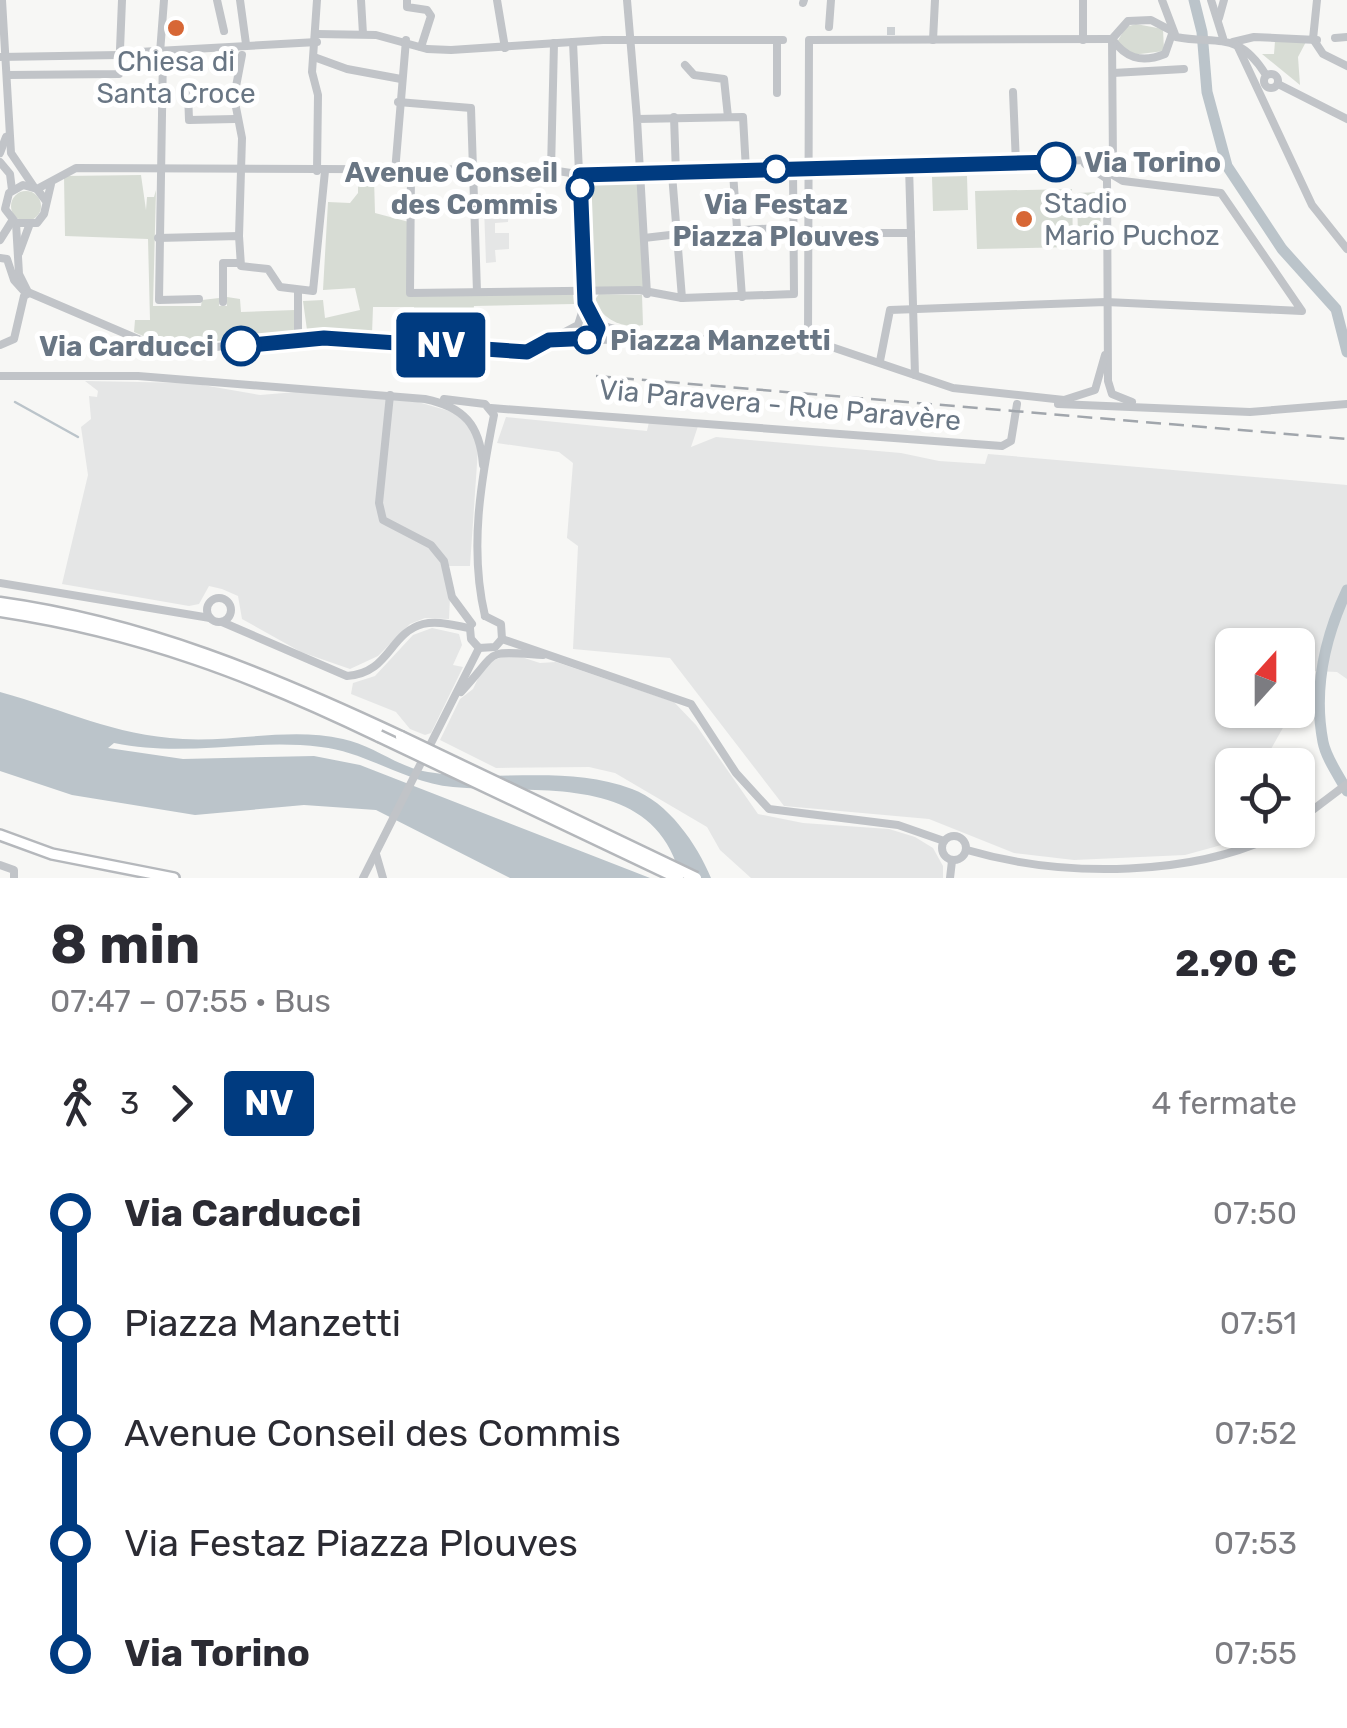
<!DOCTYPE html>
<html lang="it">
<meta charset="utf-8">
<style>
:root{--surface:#fff;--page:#f7f7f7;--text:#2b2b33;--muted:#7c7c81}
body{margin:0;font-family:Rubik,sans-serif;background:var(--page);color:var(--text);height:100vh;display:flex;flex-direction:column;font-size:38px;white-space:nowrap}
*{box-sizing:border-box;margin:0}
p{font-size:32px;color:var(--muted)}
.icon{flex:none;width:55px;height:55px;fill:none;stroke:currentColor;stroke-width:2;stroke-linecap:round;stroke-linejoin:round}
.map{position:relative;height:878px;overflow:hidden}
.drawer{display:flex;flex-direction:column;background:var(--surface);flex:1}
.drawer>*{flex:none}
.badge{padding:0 20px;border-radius:8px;font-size:35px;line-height:65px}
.needle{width:65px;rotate:21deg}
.fabs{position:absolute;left:1215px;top:628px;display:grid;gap:20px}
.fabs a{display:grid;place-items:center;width:100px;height:100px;border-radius:15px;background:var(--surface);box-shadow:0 2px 8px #0004;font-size:50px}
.map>.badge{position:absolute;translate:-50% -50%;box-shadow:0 0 0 5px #fff}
.legs{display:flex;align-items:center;gap:15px;height:110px;padding:0 50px;font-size:32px}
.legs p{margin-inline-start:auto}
.overview{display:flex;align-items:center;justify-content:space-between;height:170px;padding:0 50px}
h1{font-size:55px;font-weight:700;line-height:75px}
ul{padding:0 50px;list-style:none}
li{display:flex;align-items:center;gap:35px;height:110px;font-size:38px}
li i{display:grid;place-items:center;width:15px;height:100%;margin:0 12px;background:currentColor}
li i::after{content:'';width:25px;height:25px;margin:-12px;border:8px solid;border-radius:50%;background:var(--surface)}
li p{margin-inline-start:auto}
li:first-child i{background:linear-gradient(#0000 50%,currentColor 0)}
li:last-child i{background:linear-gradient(currentColor 50%,#0000 0)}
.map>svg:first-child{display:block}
.built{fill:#e5e6e6}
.green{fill:#d7dcd4}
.water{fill:#bbc4ca}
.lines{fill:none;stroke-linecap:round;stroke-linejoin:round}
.stream{stroke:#bbc4ca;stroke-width:2.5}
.river{stroke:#bbc4ca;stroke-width:11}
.minor-tunnel{stroke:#ccd0d3;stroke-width:8;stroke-dasharray:8 4;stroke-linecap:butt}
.major-casing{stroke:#b5b8bc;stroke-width:14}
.highway-casing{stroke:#b4b7bb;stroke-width:15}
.minor{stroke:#c1c4c8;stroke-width:8}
.major{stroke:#fff;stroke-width:9}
.highway{stroke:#fff;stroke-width:10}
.rail{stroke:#a1a6ac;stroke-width:2.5;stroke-dasharray:15 8;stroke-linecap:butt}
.highway-bridge-casing{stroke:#b4b7bb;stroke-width:15;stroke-linecap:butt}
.highway-bridge{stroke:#fff;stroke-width:10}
.line-1-casing{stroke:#fff;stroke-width:22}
.line-1{stroke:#003b80;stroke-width:15}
.poi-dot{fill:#d76736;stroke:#fff;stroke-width:4}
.stop-1-dot{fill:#fff;stroke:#003b80;stroke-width:5}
.labels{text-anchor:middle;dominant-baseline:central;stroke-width:10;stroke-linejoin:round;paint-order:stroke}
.poi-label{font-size:28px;fill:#697684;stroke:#fff}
.stop-label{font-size:28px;font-weight:bold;fill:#697684;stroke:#fff;text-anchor:start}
.street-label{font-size:28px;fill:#697684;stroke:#fff}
</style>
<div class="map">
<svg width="1347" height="878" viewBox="0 0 1347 878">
<rect width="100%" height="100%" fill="#f7f7f5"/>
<g class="built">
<path d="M484 207H509L508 222 495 223V233H509V249L495 250 496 262 486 263Z"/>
<path d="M85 381 191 383 260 395 296 392 418 402 456 413 476 436 478 449 470 566H442L450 597 449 619 425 618 410 624 378 656 350 669 301 652 242 619 238 596 222 589 209 586 199 604 189 606 62 584 88 475 81 427 91 419 89 396 97 397 98 391Z"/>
<path d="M506 417 647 431 649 422 698 426 691 447 716 437 901 453 939 461 985 464 988 454 1347 485V679L1337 672 1315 671 1298 703V645H1232V710H1293L1262 765H1232V823L1225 844 1185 855 1074 860 1014 853 929 819 784 806 670 658 573 649 578 546 567 538 573 463 559 452 497 443Z"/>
<path d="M432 628 459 634 462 645 453 665 463 667 431 733 425 735 410 729 396 712 351 694 353 683 375 676 413 635Z"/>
<path d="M512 654 540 663 556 662 674 702 696 725 758 814 803 823 889 829 915 837 933 848 943 866V878H751L720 850 707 827 615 773 589 767 496 768 440 740 460 699 473 689 482 670 496 659Z"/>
</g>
<g class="green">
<path d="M1136 24 1163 29 1164 51 1132 55 1117 42 1126 27Z"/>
<path d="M1308 38 1298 57 1300 85 1262 54H1274L1275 41Z"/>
<path d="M141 175 146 210 147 197H154L156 190 153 306H201L202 300 219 298V306H227V297L240 299 241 312 295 310 294 335 181 344 157 342 134 332 135 320H150L148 239 65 236 64 176Z"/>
<path d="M967 176 968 210 933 211 932 177Z"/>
<path d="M640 177 644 287 591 288 588 179Z"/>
<path d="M358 178H374L375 213 409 222V295L573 293 574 304 474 306 469 343 414 339V307H373L372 334 307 330 303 301 323 300 325 318 360 310 355 288 323 290 328 202 350 203 358 193Z"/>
<path d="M1072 189 1073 247 977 249 975 191Z"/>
<circle cx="26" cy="206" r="15"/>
<path d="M1100 192 1101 238H1078L1077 193Z"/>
<path d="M599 294 642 295 643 325C622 329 604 320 594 301Z"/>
</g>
<path class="water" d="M0 692C66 710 112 735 183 739 236 742 291 727 343 739 373 745 399 768 428 772 495 783 566 764 632 789 668 802 697 844 711 878H681C654 770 535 795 453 787 406 783 367 752 321 747 251 738 187 758 114 743L108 748 183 759 314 756 360 765 650 878H510L376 810 304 805 195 815 72 795 0 771Z"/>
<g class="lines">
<path class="stream" d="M15 402 78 437"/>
<g class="river">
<path d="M1194 0 1202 32 1207 92 1227 166 1282 249 1336 309 1347 352"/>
<path d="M1347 590C1325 637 1313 690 1323 742 1326 758 1339 776 1347 791"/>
</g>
<path class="minor-tunnel" d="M891 27V36"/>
<defs>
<path id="major" d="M0 835 52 854 174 878"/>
<g id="highway">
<path d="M0 603C144 623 271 676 401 737"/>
<path d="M0 611C139 632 253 675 379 736"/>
</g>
</defs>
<use href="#major" class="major-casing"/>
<use href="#highway" class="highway-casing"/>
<g class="minor">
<path d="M2 0 11 153 34 187"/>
<path d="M217 0 224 31"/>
<path d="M240 0 246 44"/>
<path d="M361 0 363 34"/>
<path d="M407 0V7L427 10 431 16 421 47"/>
<path d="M497 0 505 48"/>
<path d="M627 0 637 119"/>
<path d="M1083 0V40"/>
<path d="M1162 0 1176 37C1218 45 1238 30 1266 75"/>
<path d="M1211 0 1223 38"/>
<path d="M803 3 804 0"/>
<path d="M1219 18 1224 0"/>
<path d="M829 27 831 0"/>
<path d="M317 34 376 35 427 49 451 50 603 40H783"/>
<path d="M1335 38 1347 37"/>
<path d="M1112 39C1125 57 1140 64 1165 54L1172 34"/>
<path d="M1313 39 1323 54 1347 66"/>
<path d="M1313 39 1317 0"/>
<path d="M777 40V93"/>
<path d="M933 40 935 0"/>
<path d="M1233 42 1254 37 1317 40"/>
<path d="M1237 45 1312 205 1347 249"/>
<path d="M121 53 317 42"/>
<path d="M160 53 164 0"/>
<path d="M163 53 159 300 199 299"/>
<path d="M0 57 119 55"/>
<path d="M314 57 347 69 401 79"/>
<path d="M685 65 694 75 724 79 728 117"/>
<path d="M1113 73 1184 69"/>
<circle cx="1271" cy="81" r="7"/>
<path d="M8 75 119 74 122 0"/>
<path d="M1278 84 1347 119"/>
<path d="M188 92 189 120 235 119"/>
<path d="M1013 92 1016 164"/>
<path d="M398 102 471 108 477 292"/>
<path d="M674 117 676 174"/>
<path d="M0 153 6 137"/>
<path d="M0 162 10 174 12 190"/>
<path d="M1085 164 1107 179 1108 381 1112 394 1132 402"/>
<path d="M909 166 915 375"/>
<path d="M1113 166 1112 39 1128 21 1151 20 1170 30"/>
<path d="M551 170 554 43"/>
<path d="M317 171 318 95 312 72 317 0"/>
<path d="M395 172 406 40"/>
<path d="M411 172 410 293 639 290 682 298 794 294 793 168"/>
<path d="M733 173 742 297"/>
<path d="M672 174 682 298"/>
<path d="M37 189 76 168 551 170 584 175 1090 160 1110 164"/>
<path d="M46 201 37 189 23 185 9 193 5 209 16 223H37L44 214 51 184"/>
<path d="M16 223 19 274 27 290"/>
<path d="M695 233 794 227"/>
<path d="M809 233H911"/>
<path d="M239 236 242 138 234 97 242 55"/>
<path d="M158 238 239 236 241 266 268 269 280 287 313 291 325 171"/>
<path d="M644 238 670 235"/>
<path d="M0 240 12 221"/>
<path d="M19 253 29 226"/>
<path d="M0 258 7 259 14 280 23 290 159 348 184 350 324 337 527 352 578 325 585 303 573 42"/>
<path d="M647 294 637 119 743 117 746 170"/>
<path d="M223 302V263H238"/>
<path d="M585 303 597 324 636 335"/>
<path d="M298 337V290"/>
<path d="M808 339 809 40 1112 39"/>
<path d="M549 340 808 339 953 388 1064 400 1095 390 1105 355"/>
<path d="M0 345 14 339 24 296 29 293"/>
<path d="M880 361 890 310 1106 302 1302 311 1221 193 1123 181 1113 175"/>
<path d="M0 376H138L425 399C464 407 480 425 483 465"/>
<path d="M390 395 379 503 383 520 431 545 444 561 452 597 472 624"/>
<path d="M444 399 485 404 494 415C481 480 469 549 485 616"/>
<path d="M1058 404 1250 412 1347 404"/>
<path d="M491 408 1002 446 1011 441 1017 404"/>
<path d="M0 583 210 618"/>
<circle cx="219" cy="610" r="12"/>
<path d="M485 616 501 624 502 639"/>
<path d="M222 622 347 676C390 673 389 633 423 624 439 620 455 626 470 628"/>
<path d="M470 628 471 639 479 648 495 647 502 639"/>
<path d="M502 639 691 704 736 773 769 809 898 825 944 841"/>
<path d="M461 692C501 649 481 651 543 655"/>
<path d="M1298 821 1347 784"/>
<circle cx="954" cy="848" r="12"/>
<path d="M967 850C1063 878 1197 878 1286 830"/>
<path d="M376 854 383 878"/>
<path d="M0 865 14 870V878"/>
<path d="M363 878 479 648"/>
<path d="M950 878 952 861"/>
</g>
<use href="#major" class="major"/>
<use href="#highway" class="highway"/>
<path class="rail" d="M596 376 1347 439"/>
<defs>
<g id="highway-bridge">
<path d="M379 736 678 878"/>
<path d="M401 737 696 878"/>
</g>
</defs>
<use href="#highway-bridge" class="highway-bridge-casing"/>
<use href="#highway-bridge" class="highway-bridge"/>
</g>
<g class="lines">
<defs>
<path id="line-1" d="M241 346 324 338 527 352 549 340 594 338 598 328 585 303 580 175 1056 162"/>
</defs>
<use href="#line-1" class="line-1-casing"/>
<use href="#line-1" class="line-1"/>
</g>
<g class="poi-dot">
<circle cx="176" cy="28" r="10"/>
<circle cx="1024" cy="219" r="10"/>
</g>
<g class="stop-1-dot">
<circle cx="1056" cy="162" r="18"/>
<circle cx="776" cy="169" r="12"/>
<circle cx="580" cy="188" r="12"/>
<circle cx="587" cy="340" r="12"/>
<circle cx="241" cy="346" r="18"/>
</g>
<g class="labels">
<g class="poi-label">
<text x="176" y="61">Chiesa di<tspan x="176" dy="32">Santa Croce</tspan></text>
<text x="1044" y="203" text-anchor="start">Stadio<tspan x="1044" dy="32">Mario Puchoz</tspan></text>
</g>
<g class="stop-label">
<text x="1084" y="162">Via Torino</text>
<text x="558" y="172" text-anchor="end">Avenue Conseil<tspan x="558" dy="32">des Commis</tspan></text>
<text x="776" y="204" text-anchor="middle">Via Festaz<tspan x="776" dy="32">Piazza Plouves</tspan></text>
<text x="610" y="340">Piazza Manzetti</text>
<text x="214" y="346" text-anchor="end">Via Carducci</text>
</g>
<g class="street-label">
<text transform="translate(780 405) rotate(5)">Via Paravera - Rue Paravère</text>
</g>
</g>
</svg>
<div class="fabs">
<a><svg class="needle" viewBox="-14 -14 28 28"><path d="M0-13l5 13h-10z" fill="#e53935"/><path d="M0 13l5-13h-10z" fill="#7c7c81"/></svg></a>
<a><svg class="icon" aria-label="locate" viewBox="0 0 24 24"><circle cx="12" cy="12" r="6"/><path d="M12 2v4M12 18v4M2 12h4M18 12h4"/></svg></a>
</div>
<b class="badge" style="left:441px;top:345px;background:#003b80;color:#fff">NV</b>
</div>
<section class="drawer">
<div class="overview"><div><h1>8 min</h1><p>07:47 – 07:55 · Bus</p></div><b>2.90 €</b></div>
<div class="legs"><svg class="icon" aria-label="walk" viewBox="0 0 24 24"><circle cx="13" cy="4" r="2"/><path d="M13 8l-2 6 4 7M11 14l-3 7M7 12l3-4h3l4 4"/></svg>3<svg class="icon" aria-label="forward" viewBox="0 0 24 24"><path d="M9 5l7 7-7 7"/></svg><b class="badge" style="background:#003b80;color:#fff">NV</b><p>4 fermate</p></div>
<ul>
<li><i style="color:#003b80"></i><b>Via Carducci</b><p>07:50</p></li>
<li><i style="color:#003b80"></i><span>Piazza Manzetti</span><p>07:51</p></li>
<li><i style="color:#003b80"></i><span>Avenue Conseil des Commis</span><p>07:52</p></li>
<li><i style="color:#003b80"></i><span>Via Festaz Piazza Plouves</span><p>07:53</p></li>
<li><i style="color:#003b80"></i><b>Via Torino</b><p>07:55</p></li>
</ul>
</section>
